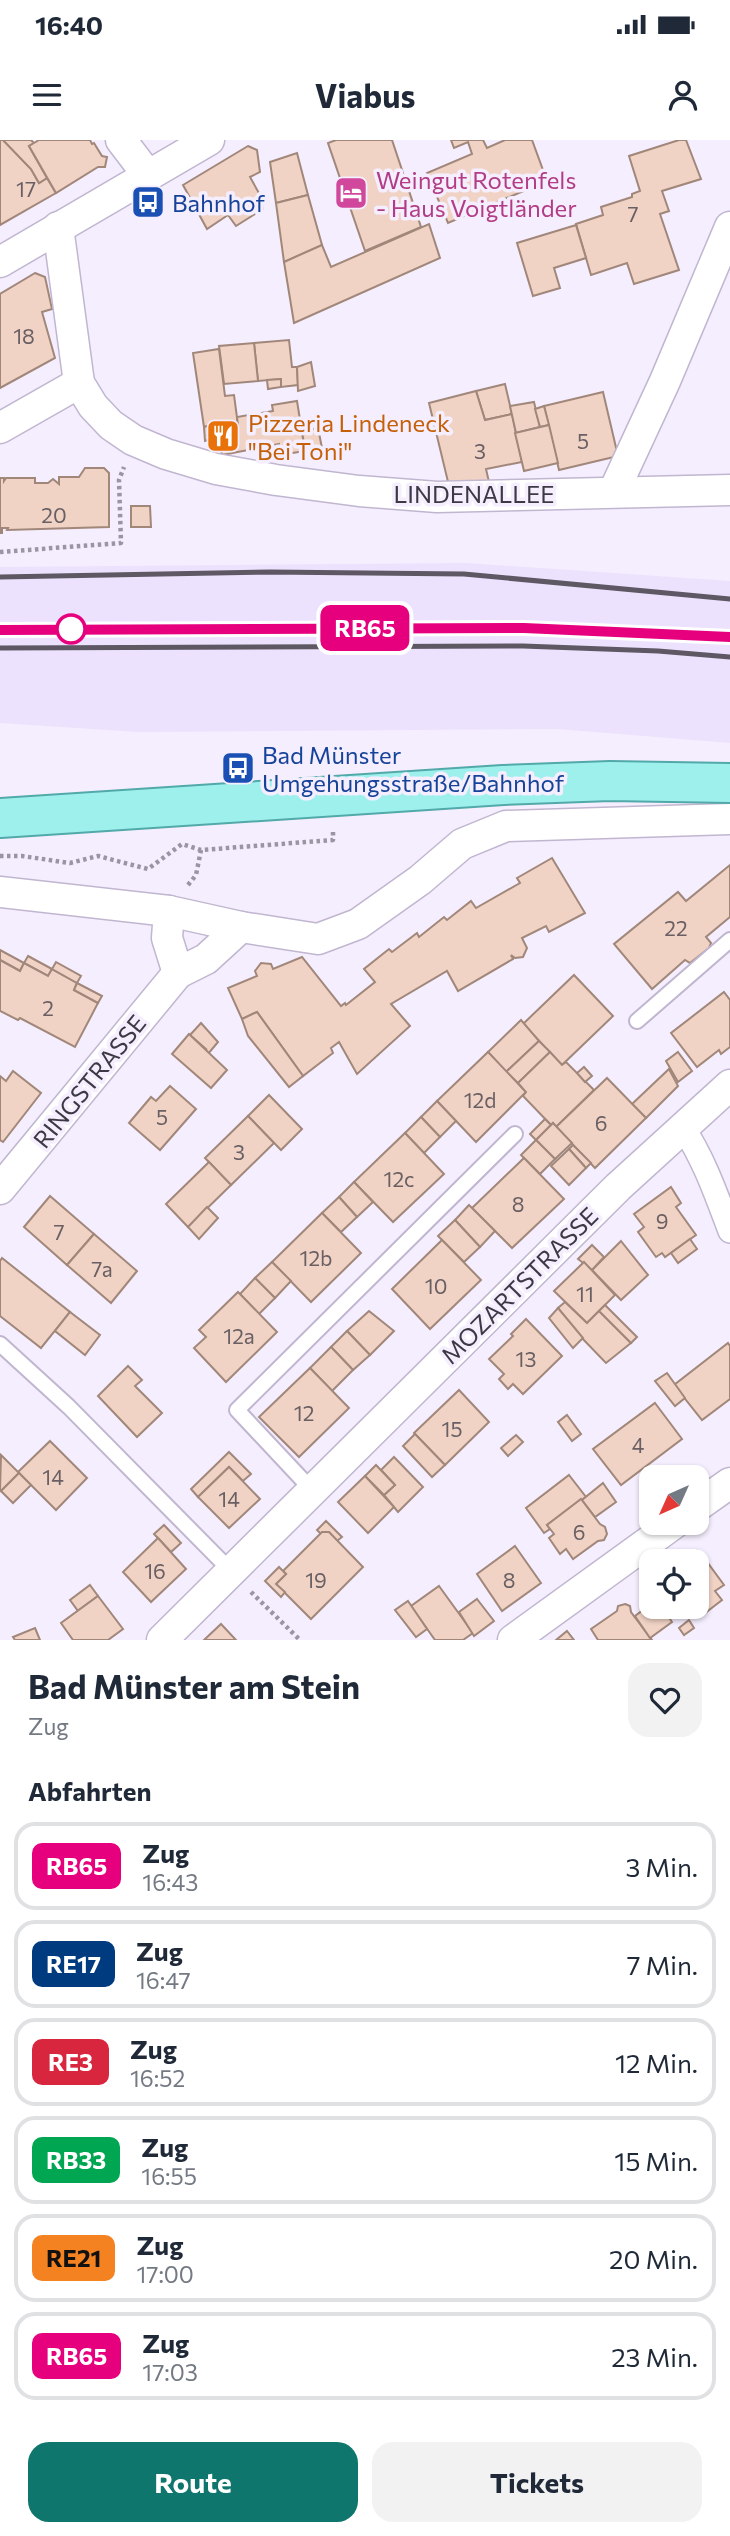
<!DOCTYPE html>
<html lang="de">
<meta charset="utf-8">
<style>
:root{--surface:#fff;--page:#f2f2f3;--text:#1f2937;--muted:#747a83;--line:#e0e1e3;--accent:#0f766e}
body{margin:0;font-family:Commissioner,sans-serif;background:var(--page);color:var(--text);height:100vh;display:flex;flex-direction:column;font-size:26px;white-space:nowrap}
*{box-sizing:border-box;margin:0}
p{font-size:23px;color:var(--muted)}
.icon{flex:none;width:38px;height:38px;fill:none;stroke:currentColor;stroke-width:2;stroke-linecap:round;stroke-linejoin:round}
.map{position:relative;height:1500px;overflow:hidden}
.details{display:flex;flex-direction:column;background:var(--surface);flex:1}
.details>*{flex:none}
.badge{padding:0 14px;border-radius:10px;font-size:24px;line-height:46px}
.needle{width:46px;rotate:225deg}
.tools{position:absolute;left:639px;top:1325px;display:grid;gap:14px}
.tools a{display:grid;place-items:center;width:70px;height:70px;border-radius:14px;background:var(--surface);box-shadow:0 2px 5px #0004;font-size:35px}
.map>.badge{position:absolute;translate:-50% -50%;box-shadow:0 0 0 4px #fff}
h2{padding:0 28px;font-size:26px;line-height:63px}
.round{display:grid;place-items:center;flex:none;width:74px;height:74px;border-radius:21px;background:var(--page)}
.summary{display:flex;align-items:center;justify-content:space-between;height:119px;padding:0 28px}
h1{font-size:33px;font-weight:700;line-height:52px}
.action{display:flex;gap:14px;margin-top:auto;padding:14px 28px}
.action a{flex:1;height:80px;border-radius:21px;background:var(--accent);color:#fff;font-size:28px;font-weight:700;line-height:80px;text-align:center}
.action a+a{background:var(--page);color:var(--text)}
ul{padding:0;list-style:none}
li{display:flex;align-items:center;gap:21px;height:88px;margin:0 14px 10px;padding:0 14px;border:4px solid var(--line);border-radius:21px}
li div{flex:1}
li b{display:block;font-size:26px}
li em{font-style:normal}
li .badge{min-width:77px;font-weight:700;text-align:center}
.status{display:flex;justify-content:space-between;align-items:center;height:49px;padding:0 35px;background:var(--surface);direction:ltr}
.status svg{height:19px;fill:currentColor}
header{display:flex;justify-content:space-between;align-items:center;height:91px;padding:0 28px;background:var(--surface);font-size:32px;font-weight:700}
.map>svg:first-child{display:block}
.built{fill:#ede2fd}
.building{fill:#f0d3c5;stroke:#a1877a;stroke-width:2}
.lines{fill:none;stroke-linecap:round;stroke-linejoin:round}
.service-casing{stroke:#c1b6d0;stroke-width:18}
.pedestrian-casing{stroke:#c1b6d0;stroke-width:26}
.minor-casing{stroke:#c1b6d0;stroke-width:33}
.primary-casing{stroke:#52a9a9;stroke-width:42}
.path{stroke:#9b95a3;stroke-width:4.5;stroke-dasharray:3.5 3.5;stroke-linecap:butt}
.service{stroke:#fff;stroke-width:14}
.pedestrian{stroke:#fff;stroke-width:23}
.minor{stroke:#fff;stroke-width:30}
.primary{stroke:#9ef0ec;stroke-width:38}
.rail{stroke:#5d5864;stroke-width:5}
.line-casing{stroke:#fff;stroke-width:16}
.line{stroke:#e6007e;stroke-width:10}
.stop-dot{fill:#fff;stroke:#e6007e;stroke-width:3.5}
.labels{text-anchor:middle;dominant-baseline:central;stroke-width:7;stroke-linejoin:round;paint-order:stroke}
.number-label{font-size:21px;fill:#6a6064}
.hotel-label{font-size:24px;fill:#b23c85;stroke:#f5eefe;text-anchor:start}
.transit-label{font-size:24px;fill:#164399;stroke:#f5eefe;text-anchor:start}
.food-label{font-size:24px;fill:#c56008;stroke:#f5eefe;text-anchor:start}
.street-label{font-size:24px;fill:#3d3944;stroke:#f5eefe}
</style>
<div class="status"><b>16:40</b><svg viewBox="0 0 49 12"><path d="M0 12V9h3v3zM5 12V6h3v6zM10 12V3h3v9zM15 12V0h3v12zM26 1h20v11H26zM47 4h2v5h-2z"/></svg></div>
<header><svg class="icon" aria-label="menu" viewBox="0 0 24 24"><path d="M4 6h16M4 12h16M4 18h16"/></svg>Viabus<svg class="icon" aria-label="person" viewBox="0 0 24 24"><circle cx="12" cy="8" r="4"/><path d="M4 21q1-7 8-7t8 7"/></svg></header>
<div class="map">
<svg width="730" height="1500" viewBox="0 0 730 1500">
<rect width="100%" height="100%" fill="#f5eefe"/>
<path class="built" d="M466 423 730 441V603L557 589 138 592 0 583V427Z"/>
<g class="building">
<path d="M0 0H3L31 29 39 43 47 38 56 53 0 85Z"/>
<path d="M3 0H31L34 3 29 6 47 38 39 43 31 29Z"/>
<path d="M39 0H90L92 4 94 3 102 16 107 17 105 27H98L56 53 29 6Z"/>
<path d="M336 0H392L421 87 365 111 328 3Z"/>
<path d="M451 0H483L487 8 505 0H532L547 41 448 83 427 33 472 14 468 2 454 8Z"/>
<path d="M679 0H686L701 39 662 51 669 71 660 74 679 130 634 144 627 123 591 135 576 84 603 75 601 67 632 57V54L640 51 629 16Z"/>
<path d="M248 6 257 10 260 32 250 37 260 55 263 69 236 86 228 75 207 89 183 45Z"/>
<path d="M297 13 308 55 276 63 270 22Z"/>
<path d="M308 55 322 105 284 122 276 63Z"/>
<path d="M429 84 440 118 294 183 284 122 322 105 331 127Z"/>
<path d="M576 85 586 118 554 128 560 148 533 156 517 103Z"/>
<path d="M35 133 45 137 52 169 42 172 55 218 0 248V154Z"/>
<path d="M289 200 292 227H297L298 245 281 247V239L258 241 254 203Z"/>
<path d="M254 203 258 241 224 244 219 206Z"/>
<path d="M219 209 225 256 234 255 238 285 217 288 216 284 204 287 193 213Z"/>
<path d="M311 222 315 246 298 251 297 227Z"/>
<path d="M281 239V247L268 249 267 240Z"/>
<path d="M505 244 512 274 485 280 476 251Z"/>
<path d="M476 251 485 280 512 274 522 322 486 329 489 342 449 346 429 263Z"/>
<path d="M603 252 618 316 559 330 544 266Z"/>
<path d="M297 261 305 311 280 315 279 304 222 315 217 288 238 285 237 277 273 271 272 265Z"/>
<path d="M534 262 540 287 516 293 510 266Z"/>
<path d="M544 266 549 285 540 287 535 269Z"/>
<path d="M216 284 218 297 205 301 204 287Z"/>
<path d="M549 285 558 323 524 331 515 293Z"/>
<path d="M318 288 322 308 305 311 302 291Z"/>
<path d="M85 328H104L109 333V387L7 390 8 388H2V393H0V338H4V341L6 338H35V343H48L53 339 59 344V337H79Z"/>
<path d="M131 366H150L151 387H131Z"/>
<path d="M552 718 585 773 549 792 546 786 522 798 527 808 523 817 515 818 511 815 513 819 458 851 447 831 391 864 410 886 357 934 339 902 331 908 333 913 303 936 257 872 242 879 228 848 257 836 255 831 261 823 271 824 273 829 302 817 341 866 345 863 346 865 375 842 364 829 389 809 392 812 417 793 419 797 444 777 447 780 471 761 476 768 520 743 517 738Z"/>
<path d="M730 725V777L706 797 711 803 709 808 690 823 685 820 652 849 614 804 678 752 686 761Z"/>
<path d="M0 810 24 823 20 831 0 820Z"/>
<path d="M28 816 52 829 48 836 24 823Z"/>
<path d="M0 820 20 831 24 823 48 836 52 829 77 843 74 850 98 863 75 907 20 878 18 880 0 871Z"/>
<path d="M56 822 81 836 77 843 52 829Z"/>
<path d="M574 835 613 876 562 925 523 884Z"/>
<path d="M77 843 102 856 98 863 74 850Z"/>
<path d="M724 852 730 860V907L721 914 719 910 697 927 671 893Z"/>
<path d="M257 872 303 936 289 947 248 896 242 879Z"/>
<path d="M521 880 539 901 506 932 488 912Z"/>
<path d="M201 883 218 902 208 914 204 910 206 909 190 895Z"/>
<path d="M189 894 227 930 211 948 172 914Z"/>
<path d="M539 901 550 912 518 943 506 932Z"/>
<path d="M488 912 526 952 476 1002 437 961Z"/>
<path d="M550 912 562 925 566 922 594 950 556 987 553 983 551 985 523 956 526 952 518 943Z"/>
<path d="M678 912 692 931 678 942 666 921Z"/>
<path d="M584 927 592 936 585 942 577 933Z"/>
<path d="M669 929 678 946 646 978 632 964Z"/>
<path d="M13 931 41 953 3 1002 0 1000V936L6 941Z"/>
<path d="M607 938 646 978 595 1028 556 987Z"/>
<path d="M170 946 196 969 160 1010 129 983 151 957 156 961Z"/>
<path d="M269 955 302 989 281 1010 248 976Z"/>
<path d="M437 961 456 981 440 997 421 977Z"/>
<path d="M248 976 274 1003 231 1045 205 1018Z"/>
<path d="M421 977 440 997 424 1013 405 993Z"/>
<path d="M545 979 551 985 536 1000 530 994Z"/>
<path d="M553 983 572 1003 555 1019 536 1000Z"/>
<path d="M405 993 444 1034 393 1082 354 1042Z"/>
<path d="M536 1000 555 1019 540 1034 521 1015Z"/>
<path d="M573 1005 591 1023 586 1028 569 1009Z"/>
<path d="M569 1009 586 1028 569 1045 551 1026Z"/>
<path d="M524 1018 564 1059 512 1108 472 1068Z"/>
<path d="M209 1022 231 1045 188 1087 166 1064Z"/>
<path d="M354 1042 373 1062 357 1077 339 1057Z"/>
<path d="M671 1047 681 1063 676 1067 696 1095 665 1117 662 1113 656 1117 638 1092 644 1087 634 1074Z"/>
<path d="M50 1056 94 1094 67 1125 24 1087Z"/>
<path d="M339 1057 357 1077 341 1092 322 1073Z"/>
<path d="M469 1065 495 1091 480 1107 455 1080Z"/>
<path d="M207 1067 218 1078 199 1099 188 1087Z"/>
<path d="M322 1073 361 1113 311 1162 272 1122Z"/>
<path d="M455 1080 480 1107 464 1122 438 1096Z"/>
<path d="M94 1094 137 1131 111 1163 67 1125Z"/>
<path d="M690 1099 697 1109 678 1123 671 1113Z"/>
<path d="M442 1100 481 1140 430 1189 392 1149Z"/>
<path d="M621 1101 648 1135 621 1160 592 1130Z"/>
<path d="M592 1105 604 1117 592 1130 578 1119Z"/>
<path d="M2 1118 70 1172 41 1208 0 1176V1121Z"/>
<path d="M272 1122 291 1141 275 1158 255 1138Z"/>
<path d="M584 1122 615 1155 587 1183 554 1151Z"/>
<path d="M255 1138 275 1158 259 1174 240 1154Z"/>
<path d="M238 1152 277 1192 226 1242 194 1208 206 1197 199 1190Z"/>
<path d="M565 1162 587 1183 599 1171 631 1203 606 1223 579 1195 558 1168Z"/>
<path d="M605 1165 637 1197 631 1203 599 1171Z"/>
<path d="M558 1168 583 1198 573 1208 549 1178Z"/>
<path d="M369 1171 394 1191 370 1215 347 1191Z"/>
<path d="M70 1172 100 1195 85 1215 55 1191Z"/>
<path d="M526 1179 562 1216 523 1254 513 1244 508 1249 499 1239 504 1234 489 1219 513 1196 511 1194Z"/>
<path d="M347 1191 370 1215 353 1230 331 1207Z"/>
<path d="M728 1203 730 1206V1259L702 1280 674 1245Z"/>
<path d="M331 1207 353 1230 332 1251 310 1228Z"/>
<path d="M128 1226 142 1240 135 1246 162 1273 137 1297 98 1256Z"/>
<path d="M310 1228 349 1268 299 1317 259 1277Z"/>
<path d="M667 1233 685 1258 675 1266 655 1241Z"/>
<path d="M459 1250 489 1282 445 1325 414 1293Z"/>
<path d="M655 1263 682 1299 621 1345 593 1309Z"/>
<path d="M567 1275 581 1294 572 1301 558 1282Z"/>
<path d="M415 1294 445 1325 432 1337 403 1306Z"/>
<path d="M516 1295 523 1302 508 1316 501 1308Z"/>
<path d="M50 1301 87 1338 56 1370 18 1332Z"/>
<path d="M229 1312 251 1334 243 1341 229 1327 198 1357 191 1349Z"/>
<path d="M1 1315 19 1333 1 1351 0 1350Z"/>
<path d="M394 1317 423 1347 398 1372 384 1355 395 1345 381 1330Z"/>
<path d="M376 1325 395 1345 384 1355 365 1336Z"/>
<path d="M229 1327 260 1359 229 1388 198 1357Z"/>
<path d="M19 1333 31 1345 13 1363 1 1351Z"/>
<path d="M569 1335 586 1357 547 1385 550 1389 544 1393 526 1368Z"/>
<path d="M365 1336 394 1367 368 1393 338 1362Z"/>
<path d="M603 1343 616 1362 595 1377 582 1360Z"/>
<path d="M581 1359 600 1384 605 1387 607 1394 604 1400 598 1401 573 1419 566 1409 560 1414 549 1398 554 1394 547 1385Z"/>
<path d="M326 1381 342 1397 337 1401 329 1392 321 1394 317 1390Z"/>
<path d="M164 1385 181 1403 171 1412 154 1394Z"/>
<path d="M322 1392H329L363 1427 311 1479 276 1444 286 1434 283 1431Z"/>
<path d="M158 1398 186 1429 151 1462 123 1432Z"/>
<path d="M515 1406 541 1443 502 1471 477 1434Z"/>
<path d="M697 1410 703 1414 705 1419 724 1445 715 1451 722 1460 704 1474 696 1465V1421H682L691 1411Z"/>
<path d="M279 1427 286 1434 276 1444 285 1452 281 1457 265 1441Z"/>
<path d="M90 1445 98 1456 78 1471 70 1460Z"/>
<path d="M439 1446 473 1493 463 1500H435L411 1466Z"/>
<path d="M98 1456 123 1489 108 1500H73L61 1483Z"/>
<path d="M477 1459 494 1481 474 1496 459 1472Z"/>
<path d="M408 1461 427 1489 416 1497 395 1470Z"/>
<path d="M625 1464 630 1466 631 1472 652 1500H598L591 1489 617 1471 618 1466Z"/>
<path d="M651 1464V1466H661L672 1482 650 1498 635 1476Z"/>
<path d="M689 1480 694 1488 684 1495 679 1488Z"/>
<path d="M221 1484 236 1500H204Z"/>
<path d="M35 1488 40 1500H15L13 1497Z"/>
<path d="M567 1491 574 1500H556Z"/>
</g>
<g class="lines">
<defs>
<g id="service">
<path d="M637 881 730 800"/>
<path d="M0 1204 69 1267 231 1431"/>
<path d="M312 1350 237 1270 515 994"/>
</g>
<path id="pedestrian" d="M682 986C704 1019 716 1054 730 1091"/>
<g id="minor">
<path d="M121 0 147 34"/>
<path d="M58 87 79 243 93 266 111 285 133 300 166 314 216 329 276 340 359 351 437 357 730 350"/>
<path d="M0 122 209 0"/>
<path d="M0 288 79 243"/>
<path d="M614 351 665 241 730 87"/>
<path d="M0 752 169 771 241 787 318 799 358 784 420 740 462 704 506 686 730 679"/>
<path d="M169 771 167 798 178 833 206 819 241 787"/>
<path d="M0 1049 178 833"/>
<path d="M696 1367 730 1343"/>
<path d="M162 1500 618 1047 730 945"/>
<path d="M513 1500 676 1382"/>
</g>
<path id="primary" d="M0 678 503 645 610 641 730 643"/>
</defs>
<use href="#service" class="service-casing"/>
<use href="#pedestrian" class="pedestrian-casing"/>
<use href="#minor" class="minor-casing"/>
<use href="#primary" class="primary-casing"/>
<g class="path">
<path d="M0 412 121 403 119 340 124 327"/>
<path d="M0 716H22L70 723 98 716 148 729 182 704 201 710 333 700V689"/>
<path d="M188 745 196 735 201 710"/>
<path d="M251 1452 300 1500"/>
</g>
<use href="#service" class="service"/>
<use href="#pedestrian" class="pedestrian"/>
<use href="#minor" class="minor"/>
<use href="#primary" class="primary"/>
<g class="rail">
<path d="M0 437 270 432 464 434 730 459"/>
<path d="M0 490 524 488 730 497"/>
<path d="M0 508 523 506 658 511 730 517"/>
</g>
</g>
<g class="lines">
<defs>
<path id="line" d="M0 490 524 488 730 497"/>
</defs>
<use href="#line" class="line-casing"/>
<use href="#line" class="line"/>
</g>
<defs>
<symbol id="hotel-square" viewBox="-11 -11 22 22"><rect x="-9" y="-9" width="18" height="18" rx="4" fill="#d1479c" stroke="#f5eefe"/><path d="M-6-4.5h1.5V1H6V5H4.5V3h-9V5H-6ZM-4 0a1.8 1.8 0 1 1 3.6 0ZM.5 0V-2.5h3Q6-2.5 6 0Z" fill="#fff"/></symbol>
<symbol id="bus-square" viewBox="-11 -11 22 22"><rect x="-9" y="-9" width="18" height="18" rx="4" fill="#1a4fb4" stroke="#f5eefe"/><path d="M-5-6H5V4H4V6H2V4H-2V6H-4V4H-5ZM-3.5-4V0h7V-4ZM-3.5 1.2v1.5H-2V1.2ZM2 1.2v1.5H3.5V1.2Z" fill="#fff"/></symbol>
<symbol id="restaurant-square" viewBox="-11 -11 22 22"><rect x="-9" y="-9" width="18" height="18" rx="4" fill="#e8710a" stroke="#f5eefe"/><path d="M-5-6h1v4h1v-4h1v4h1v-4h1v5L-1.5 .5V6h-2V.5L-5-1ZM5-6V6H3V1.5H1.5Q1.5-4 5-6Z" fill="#fff"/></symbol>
</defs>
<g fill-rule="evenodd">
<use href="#hotel-square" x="332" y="34" width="38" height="38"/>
<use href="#bus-square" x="129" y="43" width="38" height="38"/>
<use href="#restaurant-square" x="204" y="277" width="38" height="38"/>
<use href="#bus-square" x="219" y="609" width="38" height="38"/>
</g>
<circle class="stop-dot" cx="71" cy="489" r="14"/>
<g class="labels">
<g class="number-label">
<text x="26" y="48">17</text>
<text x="633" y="73">7</text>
<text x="24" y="195">18</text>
<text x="583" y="300">5</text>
<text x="480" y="310">3</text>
<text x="54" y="374">20</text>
<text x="676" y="787">22</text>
<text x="48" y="867">2</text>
<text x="480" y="959">12d</text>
<text x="162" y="976">5</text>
<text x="601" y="982">6</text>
<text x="239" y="1011">3</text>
<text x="399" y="1038">12c</text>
<text x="518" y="1063">8</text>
<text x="662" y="1080">9</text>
<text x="59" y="1091">7</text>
<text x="316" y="1117">12b</text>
<text x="102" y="1128">7a</text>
<text x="436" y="1145">10</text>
<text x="585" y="1153">11</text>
<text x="239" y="1195">12a</text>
<text x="526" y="1218">13</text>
<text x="304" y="1272">12</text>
<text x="452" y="1288">15</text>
<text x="638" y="1304">4</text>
<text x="53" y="1336">14</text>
<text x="229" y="1358">14</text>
<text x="579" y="1391">6</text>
<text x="155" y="1430">16</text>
<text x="316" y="1439">19</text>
<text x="509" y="1439">8</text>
</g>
<g class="hotel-label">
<text x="376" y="39">Weingut Rotenfels<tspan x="376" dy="28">- Haus Voigtländer</tspan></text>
</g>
<g class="transit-label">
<text x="172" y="62">Bahnhof</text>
<text x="262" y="614">Bad Münster<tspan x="262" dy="28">Umgehungsstraße/Bahnhof</tspan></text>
</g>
<g class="food-label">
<text x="248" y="282">Pizzeria Lindeneck<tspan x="248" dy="28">"Bei Toni"</tspan></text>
</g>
<g class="street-label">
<text x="474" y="353">LINDENALLEE</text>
<text transform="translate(89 941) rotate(-51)">RINGSTRASSE</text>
<text transform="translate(519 1145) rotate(-45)">MOZARTSTRASSE</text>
</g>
</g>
</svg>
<div class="tools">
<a><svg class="needle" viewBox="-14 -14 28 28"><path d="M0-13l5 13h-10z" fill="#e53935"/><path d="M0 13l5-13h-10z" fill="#747a83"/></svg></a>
<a><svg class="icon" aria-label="locate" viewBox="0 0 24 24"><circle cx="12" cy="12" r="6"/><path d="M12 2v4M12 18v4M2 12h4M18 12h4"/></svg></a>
</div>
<b class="badge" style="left:365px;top:488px;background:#e6007e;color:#fff">RB65</b>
</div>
<section class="details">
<div class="summary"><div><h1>Bad Münster am Stein</h1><p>Zug</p></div><a class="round"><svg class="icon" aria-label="heart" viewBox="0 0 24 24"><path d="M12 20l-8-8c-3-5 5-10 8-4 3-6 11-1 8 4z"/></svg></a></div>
<h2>Abfahrten</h2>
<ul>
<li><span class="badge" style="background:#e6007e;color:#fff">RB65</span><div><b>Zug</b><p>16:43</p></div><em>3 Min.</em></li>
<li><span class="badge" style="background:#003b80;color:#fff">RE17</span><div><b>Zug</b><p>16:47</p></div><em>7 Min.</em></li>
<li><span class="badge" style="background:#d7263d;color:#fff">RE3</span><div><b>Zug</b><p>16:52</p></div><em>12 Min.</em></li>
<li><span class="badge" style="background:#00a651;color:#fff">RB33</span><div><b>Zug</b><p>16:55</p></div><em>15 Min.</em></li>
<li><span class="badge" style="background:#f58220;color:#111">RE21</span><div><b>Zug</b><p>17:00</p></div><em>20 Min.</em></li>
<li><span class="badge" style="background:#e6007e;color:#fff">RB65</span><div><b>Zug</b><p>17:03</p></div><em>23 Min.</em></li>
</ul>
<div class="action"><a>Route</a><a>Tickets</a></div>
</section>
